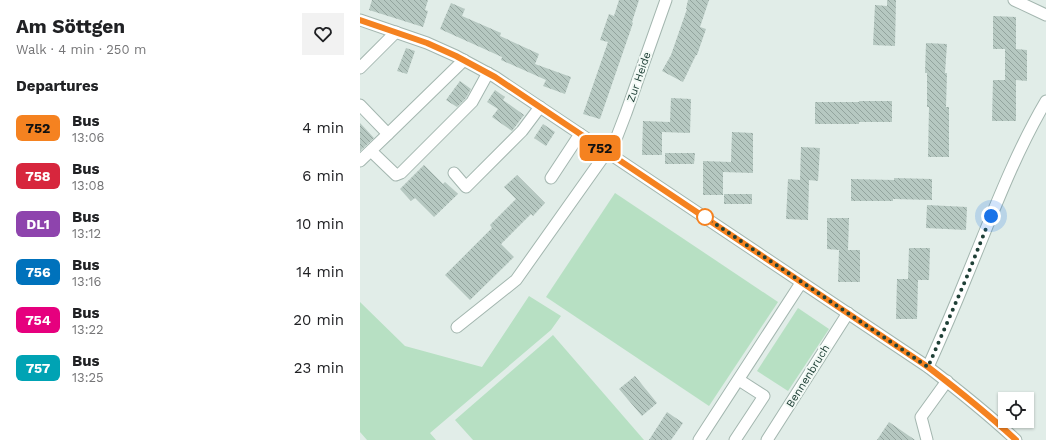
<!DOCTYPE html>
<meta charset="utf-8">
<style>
:root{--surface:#fff;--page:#f2f2f2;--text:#202124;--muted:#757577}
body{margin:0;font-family:"Work Sans",sans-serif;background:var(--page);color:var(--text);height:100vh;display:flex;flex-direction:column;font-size:15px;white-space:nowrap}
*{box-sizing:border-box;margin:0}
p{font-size:13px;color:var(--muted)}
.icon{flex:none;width:22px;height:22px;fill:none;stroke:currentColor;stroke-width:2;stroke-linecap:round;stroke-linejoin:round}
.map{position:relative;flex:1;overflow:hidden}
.details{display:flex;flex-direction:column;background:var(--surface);width:360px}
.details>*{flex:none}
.badge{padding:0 8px;border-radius:6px;font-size:14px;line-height:26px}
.fabs{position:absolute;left:638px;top:392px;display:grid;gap:8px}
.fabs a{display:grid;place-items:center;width:36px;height:36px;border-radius:0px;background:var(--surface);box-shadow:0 1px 3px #0004;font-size:20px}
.you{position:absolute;width:20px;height:20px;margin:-10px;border:3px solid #fff;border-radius:50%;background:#1a73e8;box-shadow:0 0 0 6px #1a73e833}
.map>.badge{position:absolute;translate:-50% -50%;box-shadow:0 0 0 2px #fff}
h2{padding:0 16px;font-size:15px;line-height:36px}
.round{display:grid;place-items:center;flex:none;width:42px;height:42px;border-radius:0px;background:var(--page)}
.overview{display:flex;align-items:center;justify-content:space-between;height:68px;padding:0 16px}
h1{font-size:19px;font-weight:700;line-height:30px}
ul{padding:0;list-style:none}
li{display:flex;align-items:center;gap:12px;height:48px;padding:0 16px}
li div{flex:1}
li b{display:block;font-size:15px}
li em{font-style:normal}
li .badge{min-width:44px;font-weight:700;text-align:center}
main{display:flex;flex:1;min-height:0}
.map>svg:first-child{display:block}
.grass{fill:#b7e0c3}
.building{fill:url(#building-back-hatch)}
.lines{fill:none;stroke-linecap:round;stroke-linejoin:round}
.minor-casing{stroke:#a3b6af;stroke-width:13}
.minor{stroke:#fff;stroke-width:11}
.line-casing{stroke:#fff;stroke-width:9}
.line{stroke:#f58220;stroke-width:6}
.walk{stroke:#1f4037;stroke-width:4;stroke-dasharray:0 7.2}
.stop-dot{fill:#fff;stroke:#f58220;stroke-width:2}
.labels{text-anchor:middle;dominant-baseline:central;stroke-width:4;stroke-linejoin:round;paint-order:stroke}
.street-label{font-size:11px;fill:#1f4037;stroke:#f2f9f5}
</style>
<main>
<section class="details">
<div class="overview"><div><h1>Am Söttgen</h1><p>Walk · 4 min · 250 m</p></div><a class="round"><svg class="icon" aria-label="heart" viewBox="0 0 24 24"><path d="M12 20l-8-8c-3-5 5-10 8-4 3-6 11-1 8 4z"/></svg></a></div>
<h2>Departures</h2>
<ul>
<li><span class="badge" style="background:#f58220;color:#111">752</span><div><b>Bus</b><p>13:06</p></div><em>4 min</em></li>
<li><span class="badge" style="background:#d7263d;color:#fff">758</span><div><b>Bus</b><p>13:08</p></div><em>6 min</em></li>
<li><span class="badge" style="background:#8e44ad;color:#fff">DL1</span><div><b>Bus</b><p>13:12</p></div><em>10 min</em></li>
<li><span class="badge" style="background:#0072bc;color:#fff">756</span><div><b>Bus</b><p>13:16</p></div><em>14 min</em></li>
<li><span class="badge" style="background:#e6007e;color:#fff">754</span><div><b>Bus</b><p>13:22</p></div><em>20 min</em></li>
<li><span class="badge" style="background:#00a3b4;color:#fff">757</span><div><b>Bus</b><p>13:25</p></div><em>23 min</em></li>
</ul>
</section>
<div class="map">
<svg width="686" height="440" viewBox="0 0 686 440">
<defs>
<pattern id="building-back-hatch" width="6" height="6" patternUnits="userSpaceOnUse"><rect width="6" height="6" fill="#b6c8c1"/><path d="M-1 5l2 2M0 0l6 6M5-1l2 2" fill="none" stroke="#93a49e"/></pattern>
</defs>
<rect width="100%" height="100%" fill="#e1ede8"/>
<g class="grass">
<path d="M255 193 418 302 349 406 186 297Z"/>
<path d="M169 296 201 316 191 330 70 433 76 440H7L0 432V302L45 346 122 367Z"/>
<path d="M438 308 469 329 428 391 397 371Z"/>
<path d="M193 335 284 440H113L95 420Z"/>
</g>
<g class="building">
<path d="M12 0H68L65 10 68 11 63 27 9 10Z"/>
<path d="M259 0H279L272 22 273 23 240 119 223 114 248 42 240 40 249 14 254 16Z"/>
<path d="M328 0H349L340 27 346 29 337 55H336L323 82 302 71 311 55 327 9H326Z"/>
<path d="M527 0H536L535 46 513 45 515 5 527 6Z"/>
<path d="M91 3 105 9 102 16 141 33 140 36 179 54 175 64 211 77 205 94 183 86 186 80 141 60 142 57 80 29Z"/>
<path d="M633 16 656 17V49L667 50V81L656 80V121H632L633 80H645V49H633Z"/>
<path d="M566 43 587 44 585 73H587L586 107H589V157H568L569 107H567V73H565Z"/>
<path d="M46 48 55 51 47 74 37 71Z"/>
<path d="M100 81 111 89 106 98 97 107 86 100Z"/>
<path d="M135 90 145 97 143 100 164 115 152 131 132 117 138 109 127 102Z"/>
<path d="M311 98 331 99 330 133 302 132V155H282L283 121 310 122Z"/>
<path d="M499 101H532V122H499V124H455V102H499Z"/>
<path d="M0 123 14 138 0 151Z"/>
<path d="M183 124 195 132 186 146 174 138Z"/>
<path d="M372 132 393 133V173L363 172V195H343V161L371 162Z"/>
<path d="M441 147 460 148 458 181 449 180 448 220 426 219 428 179 440 180Z"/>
<path d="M305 153H335L334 164H305Z"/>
<path d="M64 165 83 184 85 182 98 194 74 217 55 198 51 201 40 189Z"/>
<path d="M157 175 185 203 173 216 171 214 141 244 154 257 110 300 85 275 132 228 130 225 156 199 144 187Z"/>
<path d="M534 178 572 179V200L533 199V201H491V179L534 180Z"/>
<rect x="364" y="194" width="28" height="10"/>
<path d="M567 205 607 207 606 230 566 228Z"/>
<path d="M467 218H489L488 250H500V282H478L479 250 467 249Z"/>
<path d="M549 248H570L569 280H558L557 319H536L537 279H548Z"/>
<path d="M275 376 297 403 282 416 259 389Z"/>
<path d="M307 412 323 423 311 440H289Z"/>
<path d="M529 422 555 440H517Z"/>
</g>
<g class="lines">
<defs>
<g id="minor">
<path d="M654 0 686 15"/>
<path d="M0 20 67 43 96 56 135 77 568 367C598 390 628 414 656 440"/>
<path d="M0 68 36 32"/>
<path d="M0 105 28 134 104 60"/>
<path d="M11 151 36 175 41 173 112 102 128 73"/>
<path d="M0 161 28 134"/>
<path d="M94 173 106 187 162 131 180 107"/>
<path d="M191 178 220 134"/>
<path d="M97 327 156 280 256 139 266 113 306 0"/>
<path d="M568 367C581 338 594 308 606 278 631 218 653 157 686 101"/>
<path d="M339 440 441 283"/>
<path d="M375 440 404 396 379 380"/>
<path d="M407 440 488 313"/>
<path d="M567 440 561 417 587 381"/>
</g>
</defs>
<use href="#minor" class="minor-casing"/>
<use href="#minor" class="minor"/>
</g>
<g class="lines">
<defs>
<path id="line" d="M0 20 67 43 96 56 135 77 568 367C598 390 628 414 656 440"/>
</defs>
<use href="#line" class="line-casing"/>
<use href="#line" class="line"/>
<path class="walk" d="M345 217 568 367 606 279 631 216"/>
</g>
<circle class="stop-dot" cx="345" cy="217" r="8"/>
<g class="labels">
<g class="street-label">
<text transform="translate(279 77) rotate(-71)">Zur Heide</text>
<text transform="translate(448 376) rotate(-58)">Bennenbruch</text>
</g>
</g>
</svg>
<div class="fabs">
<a><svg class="icon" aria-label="locate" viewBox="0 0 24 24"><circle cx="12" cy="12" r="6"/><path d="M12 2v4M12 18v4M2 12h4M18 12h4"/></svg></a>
</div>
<div class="you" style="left:631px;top:216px"></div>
<b class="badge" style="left:240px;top:148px;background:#f58220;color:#111">752</b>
</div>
</main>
